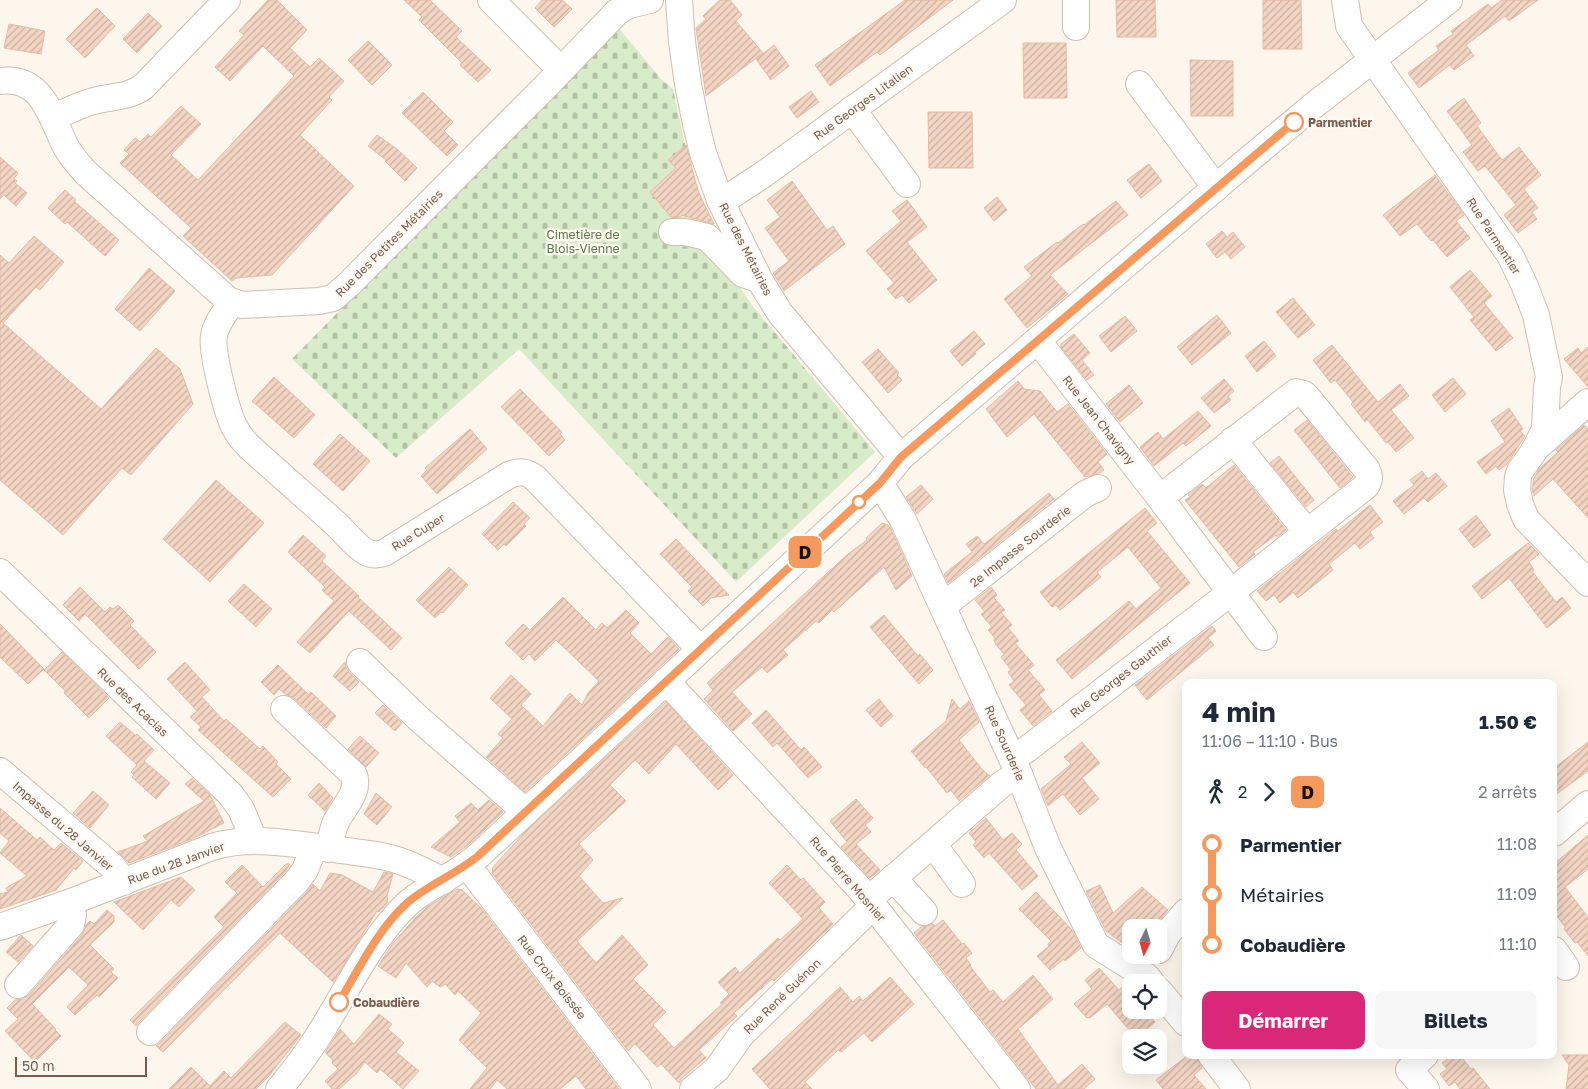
<!DOCTYPE html>
<html lang="fr">
<meta charset="utf-8">
<style>
:root{--surface:#fff;--page:#f6f6f7;--text:#1f2937;--muted:#747a83;--accent:#db2777}
body{margin:0;font-family:"Golos Text",sans-serif;background:var(--page);color:var(--text);height:100vh;display:flex;flex-direction:column;font-size:19px;white-space:nowrap}
*{box-sizing:border-box;margin:0}
p{font-size:16px;color:var(--muted)}
.icon{flex:none;width:28px;height:28px;fill:none;stroke:currentColor;stroke-width:2;stroke-linecap:round;stroke-linejoin:round}
.map{position:relative;flex:1;overflow:hidden}
.details{position:absolute;left:1182px;top:679px;width:375px;height:380px;display:flex;flex-direction:column;background:var(--surface);border-radius:10px;box-shadow:0 5px 20px #0002}
.details>*{flex:none}
.badge{padding:0 10px;border-radius:8px;font-size:18px;line-height:32px}
.needle{width:32px;rotate:185deg}
.buttons{position:absolute;left:1122px;top:919px;display:grid;gap:10px}
.buttons a{display:grid;place-items:center;width:45px;height:45px;border-radius:10px;background:var(--surface);box-shadow:0 5px 20px #0002;font-size:25px}
.scale{position:absolute;left:15px;bottom:12px;width:132px;box-sizing:border-box;padding-left:5px;border:2px solid #7a5c4d;border-top:0;font-size:14px;line-height:18px;white-space:nowrap;color:#7a5c4d;-webkit-text-stroke:4px #fffaf3;paint-order:stroke}
.map>.badge{position:absolute;translate:-50% -50%;box-shadow:0 0 0 2px #fff}
.legs{display:flex;align-items:center;gap:8px;height:55px;padding:0 20px;font-size:16px}
.legs p{margin-inline-start:auto}
.head{display:flex;align-items:center;justify-content:space-between;height:85px;padding:0 20px}
h1{font-size:28px;font-weight:700;line-height:38px}
.button{display:flex;gap:10px;margin-top:auto;padding:10px 20px}
.button a{flex:1;height:58px;border-radius:10px;background:var(--accent);color:#fff;font-size:20px;font-weight:700;line-height:58px;text-align:center}
.button a+a{background:var(--page);color:var(--text)}
ul{padding:0 20px;list-style:none}
li{display:flex;align-items:center;gap:18px;height:50px;font-size:19px}
li i{display:grid;place-items:center;width:8px;height:100%;margin:0 6px;background:currentColor}
li i::after{content:'';width:12px;height:12px;margin:-6px;border:4px solid;border-radius:50%;background:var(--surface)}
li p{margin-inline-start:auto}
li:first-child i{background:linear-gradient(#0000 50%,currentColor 0)}
li:last-child i{background:linear-gradient(currentColor 50%,#0000 0)}
.map>svg:first-child{display:block}
.cemetery{fill:url(#cemetery-stones)}
.building{fill:url(#building-hatch);stroke:#e6bba3}
.lines{fill:none;stroke-linecap:round;stroke-linejoin:round}
.minor-casing{stroke:#d1beb0;stroke-width:28}
.minor{stroke:#fff;stroke-width:26}
.line-1-casing{stroke:#fff;stroke-width:11}
.line-1{stroke:#f7995c;stroke-width:8}
.stop-1-dot{fill:#fff;stroke:#f7995c;stroke-width:2.5}
.labels{text-anchor:middle;dominant-baseline:central;stroke-width:4.5;stroke-linejoin:round;paint-order:stroke}
.street-label{font-size:12px;fill:#7a5c4d;stroke:#fffaf3}
.stop-label{font-size:12px;font-weight:bold;fill:#7a5c4d;stroke:#fffaf3;text-anchor:start}
.park-label{font-size:12px;fill:#537a41;stroke:#fffaf3}
</style>
<div class="map">
<svg width="1588" height="1089" viewBox="0 0 1588 1089">
<defs>
<pattern id="cemetery-stones" width="16" height="16" patternUnits="userSpaceOnUse" patternTransform="scale(1.25)"><rect width="16" height="16" fill="#d8ecc9"/><path d="M2 7V4a2 2 0 0 1 4 0v3zM10 15v-3a2 2 0 0 1 4 0v3z" fill="#b4c2a5"/></pattern>
<pattern id="building-hatch" width="6" height="6" patternUnits="userSpaceOnUse" patternTransform="scale(1.25)"><rect width="6" height="6" fill="#f3d5c3"/><path d="M-1 1l2-2M0 6l6-6M5 7l2-2" fill="none" stroke="#cab0a1"/></pattern>
</defs>
<rect width="100%" height="100%" fill="#fdf6ec"/>
<path class="cemetery" d="M618 27 661 79 673 89 688 158 702 200 721 241 717 254 752 305 875 452 736 582 519 349 396 458 292 359Z"/>
<g class="building">
<path d="M268 0H277L307 30 290 48 310 67 319 58 344 81 329 97 332 100 300 135 354 186 272 275 236 278 232 281 183 236 191 228 120 163 129 154 124 150 135 138 140 142 148 134 151 137 181 106 201 124 171 155 198 180 268 105 294 76 263 46 230 81 215 67 244 35 239 31Z"/>
<path d="M404 0H430L462 31 456 37 491 70 478 82 460 65 462 63 419 20 422 17Z"/>
<path d="M542 0H562L572 9 554 27 535 8Z"/>
<path d="M720 0H730L742 15 736 21 763 53 706 96 696 28 706 19 703 16 706 13Z"/>
<path d="M905 0H953L880 55 877 52 830 86 815 65Z"/>
<path d="M1116 0H1155L1156 37H1117Z"/>
<path d="M1263 0H1301L1302 49H1263Z"/>
<path d="M1502 0H1538L1509 21 1505 16 1466 45 1474 56 1454 70 1450 65 1419 88 1408 73 1439 50 1436 46 1453 34 1451 31 1488 4 1491 8Z"/>
<path d="M97 8 115 26 85 58 66 39Z"/>
<path d="M148 13 162 26 137 53 123 39Z"/>
<path d="M9 24 45 31 41 54 4 48Z"/>
<path d="M368 41 392 65 372 85 348 60Z"/>
<path d="M1023 43H1066L1067 98H1024Z"/>
<path d="M774 45 789 66 771 80 756 59Z"/>
<path d="M1190 60 1233 61V116H1191Z"/>
<path d="M811 91 819 102 797 118 789 107Z"/>
<path d="M423 92 453 122 444 131 458 145 447 156 402 113Z"/>
<path d="M1464 98 1481 123 1477 126 1502 160 1519 147 1541 175 1524 189 1538 208 1532 212 1537 219 1518 233 1504 215 1516 205 1485 166 1478 171 1463 152 1472 145 1447 111Z"/>
<path d="M928 112H972L973 168H929Z"/>
<path d="M377 135 397 149 417 168 405 181 385 161 386 160 368 146Z"/>
<path d="M686 145 698 191 714 224 682 215 680 217H671L650 192 676 168 668 160Z"/>
<path d="M0 157 18 173 14 179 17 181 15 183 27 193 16 206 4 195 0 199Z"/>
<path d="M1149 164 1162 181 1141 198 1127 180Z"/>
<path d="M1435 175 1464 215 1456 221 1470 238 1447 257 1433 240 1431 241 1417 224 1400 236 1383 215Z"/>
<path d="M792 181 827 230 833 226 845 244 784 291 773 273 789 261 765 228 780 217 767 200Z"/>
<path d="M65 190 76 200 74 201 119 240 105 256 67 222 65 224 48 208Z"/>
<path d="M997 197 1007 210 994 221 984 208Z"/>
<path d="M907 200 927 227 907 242 937 280 909 303 902 295 896 299 887 289 894 283 866 251 901 221 892 211Z"/>
<path d="M1116 201 1128 215 1050 275 1068 294 1027 328 1004 299 1032 276 1024 267 1057 242 1058 243 1083 224 1084 225Z"/>
<path d="M1222 231 1227 237 1233 232 1245 247 1231 259 1225 252 1217 258 1206 244Z"/>
<path d="M34 236 64 262 40 290 36 287 3 323 101 409 156 348 180 369 193 404 131 475 122 468 63 535 0 480V255L9 263Z"/>
<path d="M149 268 175 291 140 331 115 309Z"/>
<path d="M1470 270 1492 296 1484 303 1513 338 1496 351 1470 320 1474 317 1450 287Z"/>
<path d="M1293 298 1315 325 1298 338 1276 312Z"/>
<path d="M1217 315 1231 333 1192 365 1177 347Z"/>
<path d="M1125 316 1137 331 1111 352 1099 336Z"/>
<path d="M974 331 985 344 975 352 976 354 962 366 950 351Z"/>
<path d="M1074 334 1090 353 1082 360 1094 375 1087 380 1061 347V344Z"/>
<path d="M1264 341 1276 356 1257 372 1245 356Z"/>
<path d="M1332 345 1378 402 1400 384 1409 396 1391 410 1414 438 1396 452 1388 442 1386 443 1367 419 1365 422 1351 404 1353 402 1335 380 1331 383 1313 360Z"/>
<path d="M1588 347V387L1564 359 1578 348 1581 353Z"/>
<path d="M878 349 899 373 897 375 902 380 888 393 862 362Z"/>
<path d="M274 377 315 415 294 438 252 401Z"/>
<path d="M1453 378 1466 394 1445 412 1432 395Z"/>
<path d="M1224 379 1234 391 1228 396 1231 400 1214 413 1201 398Z"/>
<path d="M1018 381 1024 389 1040 391 1057 412 1068 404 1107 454 1098 462 1104 470 1100 473 1085 477 1034 414 1007 437 986 409Z"/>
<path d="M1129 385 1143 403 1120 422 1106 404Z"/>
<path d="M520 389 562 432 560 434 565 440 549 456 501 407Z"/>
<path d="M1509 408 1523 429 1520 431 1525 436 1507 464 1499 470 1496 466 1486 474 1477 462 1505 442 1491 421Z"/>
<path d="M1198 411 1211 426 1186 446 1183 443 1154 466 1140 447 1158 432 1163 439Z"/>
<path d="M1307 420 1353 477 1340 488 1294 430Z"/>
<path d="M1584 425 1588 429V518L1553 479 1534 496 1532 489 1534 478 1539 469 1558 452 1556 450Z"/>
<path d="M470 429 487 449 437 494 421 476 427 470 425 468Z"/>
<path d="M340 434 370 461 343 491 313 464Z"/>
<path d="M1279 456 1314 500 1306 507 1270 463Z"/>
<path d="M1234 465 1286 530 1277 537 1276 535 1253 552 1255 554 1239 567 1185 500 1190 497 1188 495 1202 484 1206 488Z"/>
<path d="M1422 471 1428 479 1436 473 1447 486 1428 502 1424 498 1404 514 1393 501 1414 485 1410 480Z"/>
<path d="M216 480 264 523 210 582 163 539Z"/>
<path d="M921 485 933 499 917 514 906 497Z"/>
<path d="M1049 493 1054 499 948 583 944 574 972 552 966 544 977 536 984 544Z"/>
<path d="M513 502 530 518 524 524 526 526 506 546 504 544 498 550 482 534Z"/>
<path d="M1370 505 1383 522 1370 532 1374 538 1360 549 1355 543 1329 564 1333 570 1298 598 1293 592 1280 603 1274 595 1266 601 1257 591 1336 529 1338 531Z"/>
<path d="M1145 508 1157 523 1147 531 1190 583 1072 679 1056 660 1129 601 1136 609 1161 588 1128 547 1097 572 1101 577 1060 610 1056 605 1052 607 1040 592Z"/>
<path d="M1476 515 1491 535 1474 548 1459 529Z"/>
<path d="M882 523 888 525 890 527 912 576 896 590 884 567 834 612 832 610 819 623 816 621 783 650 788 655 767 673 762 667 732 692 752 714 733 731 704 699 713 690 707 683 848 554 867 540 866 538Z"/>
<path d="M303 535 326 556 322 561 359 596 358 597 402 638 391 650 349 611 310 653 297 642 334 601 322 590 325 587 288 552Z"/>
<path d="M676 539 693 557 729 595 711 598 703 606 688 591 692 587 660 554Z"/>
<path d="M1528 543 1539 554 1529 562 1534 570 1532 571 1556 602 1562 597 1571 608 1547 628 1509 578 1482 599 1472 586Z"/>
<path d="M449 567 468 585 443 613 441 612 435 618 416 600Z"/>
<path d="M244 584 272 609 256 627 228 601Z"/>
<path d="M80 587 105 612 110 607 113 609 118 605 134 621 130 625 156 652 139 669 85 614 79 621 63 605Z"/>
<path d="M991 587 997 595 994 598 1005 610 1001 612 1012 625 1008 628 1019 641 1015 643 1034 665 1028 670 1045 690 1039 695 1052 711 1033 726 1020 710 1026 705 1009 685 1014 681 1008 672 1011 670 1001 657 1004 654 996 645 994 640 995 638 988 630 992 627 981 614 985 612 975 600Z"/>
<path d="M563 597 596 630 602 623 607 628 626 610 639 623 630 633 651 654 668 637 679 649 525 792 486 757 503 738 498 734 512 719 490 698 511 675 531 694 521 705 543 726 570 693 582 705 588 693 599 681 556 640 535 661 529 654 523 660 505 643 523 624 530 630Z"/>
<path d="M884 615 918 656 920 654 933 670 919 684 870 627Z"/>
<path d="M0 624 44 669 28 684 0 657Z"/>
<path d="M1212 626 1216 631 1208 638 1214 645 1147 700 1135 685Z"/>
<path d="M62 652 109 698 89 718 64 693 65 691 44 670Z"/>
<path d="M185 662 210 690 202 697 224 721 226 719 260 749 263 746 278 762 276 764 291 779 273 797 198 730 201 727 190 717 197 711 167 679Z"/>
<path d="M345 662 346 667 349 672 359 682 350 691 333 676Z"/>
<path d="M278 665 309 695 311 692 336 716 326 728 294 698 285 694 279 689 274 695 261 682Z"/>
<path d="M879 699 893 716 881 727 866 710Z"/>
<path d="M952 699 960 709 969 701 979 722 959 740 981 768 988 775H990L959 801 951 790 947 793 926 767 925 768 911 751 946 721Z"/>
<path d="M666 702 733 775 718 790 676 744 649 774 635 760 610 785 626 801 579 844 593 860 579 876 603 903 623 898 577 941 596 963 622 935 632 946 648 965 633 979 666 1012 653 1025 674 1048 722 1004 720 1003 729 994 718 982 735 967 740 973 778 938 780 940 803 919 769 883 787 865 801 880 803 878 825 902 819 908 833 924 774 981 772 979 734 1013 737 1016 699 1050 706 1058 683 1077 679 1083 661 1064 657 1067 635 1044 628 1051 492 873 493 867 526 831Z"/>
<path d="M383 705 402 723 395 731 375 713Z"/>
<path d="M766 710 801 750 804 747 822 767 808 778 777 743 773 747 752 723Z"/>
<path d="M120 722 136 736 137 734 154 750 144 761 170 783 156 799 132 777 134 775 131 772 137 765 106 736Z"/>
<path d="M360 736 379 753 366 767 348 749Z"/>
<path d="M1082 742 1100 763 1082 778 1099 799 1080 815 1063 794 1048 806 1041 789 1071 764 1064 757Z"/>
<path d="M1588 742V771L1554 796V768Z"/>
<path d="M192 778 210 795 224 823 192 839 129 863 118 852 148 841 143 836 204 801 185 784Z"/>
<path d="M319 783 333 798 325 811 308 795Z"/>
<path d="M93 791 109 805 90 828 73 813Z"/>
<path d="M376 793 392 807 377 825 364 814Z"/>
<path d="M856 799 873 818 865 825 871 832 856 844 880 870 870 878 841 847 847 842 830 821Z"/>
<path d="M489 800 503 812 468 845 451 857 431 847 460 822 455 816 471 803 478 810Z"/>
<path d="M0 808 37 840 40 837 54 850 61 843 83 861 76 870 74 868 56 890 0 909V894L8 892 6 888 27 876 0 853 9 841 0 833Z"/>
<path d="M986 818 1003 840 1012 833 1022 844 1016 850 1038 876 1022 890 989 853 984 858 973 845 976 842 969 833Z"/>
<path d="M1588 835V869L1565 887 1588 917V956L1577 942 1575 943 1564 929 1565 927 1554 912V864Z"/>
<path d="M286 864H290L285 872 139 1022 136 1026 130 1020 224 927 214 917 237 893 225 882 242 865 263 887Z"/>
<path d="M384 872 393 874 387 896 388 902 379 912 377 911 333 982 280 933 163 1052 156 1046 161 1042 307 892 313 884 320 891 330 873 342 875 373 892Z"/>
<path d="M181 877 195 890 179 907 171 900 143 930 114 902Z"/>
<path d="M1100 885 1113 913 1142 887 1168 910 1154 928H1131V949L1106 931 1086 891Z"/>
<path d="M457 889 462 890 481 908 619 1089H586L576 1076 560 1089H507L497 1080 490 1089H470L487 1068 459 1040 481 1013 458 991 455 995 445 984 440 987 432 981 427 987 406 963 396 978 378 966 393 943 416 917 427 907Z"/>
<path d="M1036 892 1072 930 1081 948 1065 961 1064 959 1050 970 1037 956 1049 946 1048 944 1051 941 1019 909Z"/>
<path d="M107 910 114 916V922L90 945 114 969 111 972 118 978 99 997 97 995 75 1015 67 1007 88 985 69 967 32 1004 56 1029 55 1030 61 1036 35 1062 5 1031 18 1019 7 1008 15 1000 22 999 29 995 82 935 86 925 90 921 94 924Z"/>
<path d="M943 920 962 944 964 943 972 953 966 958 971 965 970 966 990 992 993 990 1003 1002 1033 975 1053 999 1018 1029 1058 1085 1082 1064 1095 1079 1084 1089H1036L914 933 922 926H928L933 924 935 926Z"/>
<path d="M21 935 33 946 18 962 6 952Z"/>
<path d="M1099 968 1119 990 1123 986 1131 997V1010H1145L1155 1022 1136 1038 1107 1004 1090 1018 1088 1017 1087 1018 1074 1004 1092 989 1085 980Z"/>
<path d="M890 977 914 1004 872 1042 864 1033 841 1052 838 1050 805 1082 812 1089H770L752 1069 840 987 853 1002 859 996 863 1001Z"/>
<path d="M379 1014 392 1024 388 1029 404 1043 396 1052 419 1071 403 1089 380 1069 377 1073 365 1062 357 1073 339 1089H332L325 1081 338 1069 332 1063 333 1061 326 1053V1051L340 1029 354 1044Z"/>
<path d="M285 1022 301 1035 268 1077 256 1089H169L191 1067 210 1086 224 1071 231 1078Z"/>
<path d="M1188 1055 1196 1056 1202 1068 1194 1075 1206 1089H1163L1156 1080Z"/>
<path d="M1453 1055H1460L1471 1069 1473 1068 1490 1089H1460L1455 1082 1449 1086 1440 1074 1447 1069 1442 1063Z"/>
<path d="M1562 1055H1588V1089H1566L1569 1065Z"/>
</g>
<g class="lines">
<defs>
<g id="minor">
<path d="M491 0 561 70"/>
<path d="M679 0 682 42 688 84 696 124 703 153 720 200 759 279 780 313 901 457"/>
<path d="M1076 0V27"/>
<path d="M1345 0 1349 26 1510 255 1524 284 1536 315 1549 377 1547 387 1545 429 1534 451 1520 471 1518 477 1517 490 1520 504 1526 519 1588 583"/>
<path d="M0 81C43 75 51 118 66 147 71 156 78 164 85 172L228 300 242 305 319 301 333 298 349 284 546 86 617 12 629 5 650 0"/>
<path d="M1139 84 1216 188"/>
<path d="M852 109 907 184"/>
<path d="M53 118C68 111 82 103 98 100 114 96 129 97 143 87L227 0"/>
<path d="M720 200 732 195 764 174 1003 0"/>
<path d="M672 232H685L707 237 743 274 758 279"/>
<path d="M232 302C225 313 216 323 214 336 211 351 227 414 235 428 243 444 259 455 272 467 293 486 314 504 335 523 345 532 354 545 366 552 372 555 378 555 384 553L509 475C520 471 526 471 535 478L700 649"/>
<path d="M1038 341 1160 498 1264 637"/>
<path d="M1233 440 1299 522"/>
<path d="M1536 448 1588 402"/>
<path d="M880 483 903 520 1019 774 1048 848 1096 945 1147 977 1151 982"/>
<path d="M0 572 230 794 241 809 254 840"/>
<path d="M943 606 1085 494 1098 488"/>
<path d="M360 662 418 718 526 812"/>
<path d="M666 681 861 890 1017 1089"/>
<path d="M284 709 354 775C360 793 343 807 336 822 332 830 331 840 329 849"/>
<path d="M1012 758 1026 750 1230 593 1366 486C1370 480 1370 476 1367 470L1307 397 1304 394 1296 392 1160 498"/>
<path d="M0 771 113 867 124 882"/>
<path d="M1554 833 1588 804"/>
<path d="M933 844 962 884"/>
<path d="M467 865 638 1089"/>
<path d="M893 878 924 912"/>
<path d="M868 900 1002 784 1019 774"/>
<path d="M0 927 71 902 212 847C252 835 293 844 333 849 352 852 372 853 390 858 409 863 426 872 443 881"/>
<path d="M1159 950 1168 933 1186 912"/>
<path d="M1554 950 1566 967"/>
<path d="M18 985 71 925 73 915 71 902"/>
<path d="M1159 991 1186 1023"/>
<path d="M150 1032 296 882 305 870 314 847"/>
<path d="M1211 1055 1237 1089"/>
<path d="M1425 1055 1409 1070 1426 1089"/>
<path d="M279 1089C295 1070 309 1051 322 1030 348 988 370 941 405 906 416 895 430 888 443 880 455 873 467 865 478 856L880 483 901 457 1241 166 1313 106 1449 0"/>
<path d="M693 1089 717 1069 741 1035 873 906"/>
</g>
</defs>
<use href="#minor" class="minor-casing"/>
<use href="#minor" class="minor"/>
</g>
<g class="lines">
<defs>
<path id="line-1" d="M339 1002C359 969 378 929 407 903 428 885 456 874 478 856L880 483 901 457 1294 122"/>
</defs>
<use href="#line-1" class="line-1-casing"/>
<use href="#line-1" class="line-1"/>
</g>
<g class="stop-1-dot">
<circle cx="1294" cy="122" r="9"/>
<circle cx="859" cy="502" r="6"/>
<circle cx="339" cy="1002" r="9"/>
</g>
<g class="labels">
<g class="street-label">
<text transform="translate(863 102) rotate(-36)">Rue Georges Litalien</text>
<text transform="translate(1494 236) rotate(57)">Rue Parmentier</text>
<text transform="translate(389 243) rotate(-45)">Rue des Petites Métairies</text>
<text transform="translate(746 249) rotate(63)">Rue des Métairies</text>
<text transform="translate(1099 420) rotate(52)">Rue Jean Chavigny</text>
<text transform="translate(418 532) rotate(-32)">Rue Cuper</text>
<text transform="translate(1020 546) rotate(-38)">2e Impasse Sourderie</text>
<text transform="translate(1121 676) rotate(-38)">Rue Georges Gauthier</text>
<text transform="translate(133 702) rotate(44)">Rue des Acacias</text>
<text transform="translate(1005 743) rotate(66)">Rue Sourderie</text>
<text transform="translate(63 826) rotate(41)">Impasse du 28 Janvier</text>
<text transform="translate(176 863) rotate(-20)">Rue du 28 Janvier</text>
<text transform="translate(848 879) rotate(49)">Rue Pierre Mosnier</text>
<text transform="translate(552 977) rotate(52)">Rue Croix Boissée</text>
<text transform="translate(782 996) rotate(-44)">Rue René Guénon</text>
</g>
<g class="stop-label">
<text x="1308" y="122">Parmentier</text>
<text x="353" y="1002">Cobaudière</text>
</g>
<g class="park-label">
<text x="583" y="234">Cimetière de<tspan x="583" dy="14">Blois-Vienne</tspan></text>
</g>
</g>
</svg>
<div class="buttons">
<a><svg class="needle" viewBox="-14 -14 28 28"><path d="M0-13l5 13h-10z" fill="#e53935"/><path d="M0 13l5-13h-10z" fill="#747a83"/></svg></a>
<a><svg class="icon" aria-label="locate" viewBox="0 0 24 24"><circle cx="12" cy="12" r="6"/><path d="M12 2v4M12 18v4M2 12h4M18 12h4"/></svg></a>
<a><svg class="icon" aria-label="layers" viewBox="0 0 24 24"><path d="M12 4l9 5-9 5-9-5zM3 14l9 5 9-5"/></svg></a>
</div>
<div class="scale">50 m</div>
<b class="badge" style="left:805px;top:552px;background:#f7995c;color:#111">D</b>
<section class="details">
<div class="head"><div><h1>4 min</h1><p>11:06 – 11:10 · Bus</p></div><b>1.50 €</b></div>
<div class="legs"><svg class="icon" aria-label="walk" viewBox="0 0 24 24"><circle cx="13" cy="4" r="2"/><path d="M13 8l-2 6 4 7M11 14l-3 7M7 12l3-4h3l4 4"/></svg>2<svg class="icon" aria-label="forward" viewBox="0 0 24 24"><path d="M9 5l7 7-7 7"/></svg><b class="badge" style="background:#f7995c;color:#111">D</b><p>2 arrêts</p></div>
<ul>
<li><i style="color:#f7995c"></i><b>Parmentier</b><p>11:08</p></li>
<li><i style="color:#f7995c"></i><span>Métairies</span><p>11:09</p></li>
<li><i style="color:#f7995c"></i><b>Cobaudière</b><p>11:10</p></li>
</ul>
<div class="button"><a>Démarrer</a><a>Billets</a></div>
</section>
</div>
